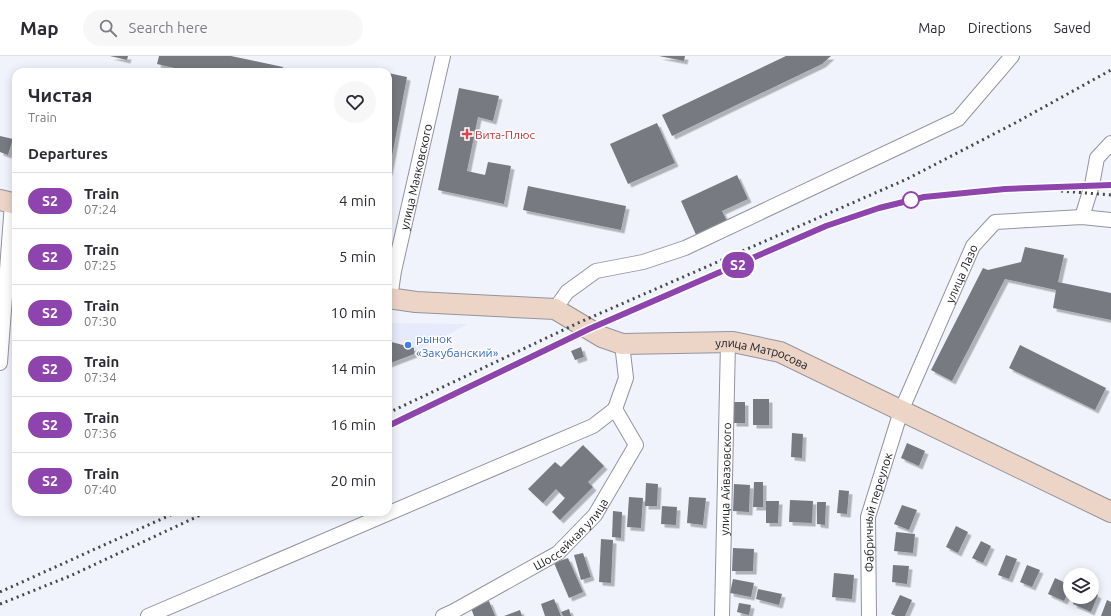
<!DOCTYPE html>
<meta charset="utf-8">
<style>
:root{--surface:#fff;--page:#f7f7f7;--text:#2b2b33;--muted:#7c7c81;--line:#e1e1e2}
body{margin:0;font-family:Ubuntu,sans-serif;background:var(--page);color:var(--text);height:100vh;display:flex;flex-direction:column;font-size:15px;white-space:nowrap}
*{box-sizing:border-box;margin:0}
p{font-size:13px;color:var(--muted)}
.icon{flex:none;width:22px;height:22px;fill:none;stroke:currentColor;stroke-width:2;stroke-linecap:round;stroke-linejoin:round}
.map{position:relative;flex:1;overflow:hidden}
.side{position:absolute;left:12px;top:12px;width:380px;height:448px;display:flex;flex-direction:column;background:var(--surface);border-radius:12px;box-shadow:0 2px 10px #0003}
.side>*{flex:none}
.badge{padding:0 8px;border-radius:13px;font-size:14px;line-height:26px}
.controls{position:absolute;left:1063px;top:512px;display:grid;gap:8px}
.controls a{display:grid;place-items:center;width:36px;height:36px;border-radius:50%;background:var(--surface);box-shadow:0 2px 10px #0003;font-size:20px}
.map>.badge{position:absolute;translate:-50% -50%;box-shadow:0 0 0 2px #fff}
h2{padding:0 16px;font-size:15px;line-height:36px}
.round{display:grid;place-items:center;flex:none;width:42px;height:42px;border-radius:21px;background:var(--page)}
.summary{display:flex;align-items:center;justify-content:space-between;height:68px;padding:0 16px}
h1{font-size:19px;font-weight:700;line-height:30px}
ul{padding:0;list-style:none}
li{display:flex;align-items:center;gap:12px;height:56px;padding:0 16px;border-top:1px solid var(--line)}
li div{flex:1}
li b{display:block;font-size:15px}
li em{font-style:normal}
li .badge{min-width:44px;font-weight:700;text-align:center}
header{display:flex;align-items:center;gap:24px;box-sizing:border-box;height:56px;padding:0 20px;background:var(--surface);border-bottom:1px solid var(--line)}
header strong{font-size:19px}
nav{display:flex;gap:22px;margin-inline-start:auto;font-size:14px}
.search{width:280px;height:36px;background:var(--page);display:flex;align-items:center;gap:10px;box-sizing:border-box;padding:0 14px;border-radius:22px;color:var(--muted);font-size:15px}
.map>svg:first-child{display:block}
.built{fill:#e7eafb}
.building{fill:#787a82;filter:url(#shadow)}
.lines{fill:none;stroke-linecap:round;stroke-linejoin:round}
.minor-casing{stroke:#93949d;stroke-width:16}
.secondary-casing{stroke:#93949d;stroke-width:22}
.minor{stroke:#fff;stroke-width:14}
.secondary{stroke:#ecd4c7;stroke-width:20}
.rail{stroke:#46474c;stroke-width:3;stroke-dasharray:2 4;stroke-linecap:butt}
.line-casing{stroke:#fff;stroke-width:9}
.line{stroke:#8e44ad;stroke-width:6}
.health-dot{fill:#e0444e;stroke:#fff;stroke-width:1.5}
.stop-dot{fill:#fff;stroke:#8e44ad;stroke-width:2}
.shop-dot{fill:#3f7fe0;stroke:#fff;stroke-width:1.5}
.labels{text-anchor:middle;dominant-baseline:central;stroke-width:3;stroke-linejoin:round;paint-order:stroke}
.health-label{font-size:12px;fill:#be3a42;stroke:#fff;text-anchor:start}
.street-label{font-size:12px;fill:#1c1c20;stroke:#fff}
.shop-label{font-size:12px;fill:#366cbe;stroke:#fff;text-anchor:start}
</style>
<header>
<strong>Map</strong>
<div class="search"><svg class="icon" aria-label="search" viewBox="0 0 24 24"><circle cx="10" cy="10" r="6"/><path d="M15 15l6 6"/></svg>Search here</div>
<nav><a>Map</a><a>Directions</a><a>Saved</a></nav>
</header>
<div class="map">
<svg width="1111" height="560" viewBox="0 0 1111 560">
<defs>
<filter id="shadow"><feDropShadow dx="3.5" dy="3.5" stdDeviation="0" flood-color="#0004"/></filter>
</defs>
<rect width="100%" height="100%" fill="#f1f3fc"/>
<path class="built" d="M388 267 468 268 388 310Z"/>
<g class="building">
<path d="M110 0H128L127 4Z"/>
<path d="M159 0H231L283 11 282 16H192L157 8Z"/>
<path d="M659 0H685L684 5Z"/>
<path d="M786 0H831L822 8 672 80 662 59Z"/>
<path d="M388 17 407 21 389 116H388Z"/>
<path d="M459 32 499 40 493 65 478 61 467 115 485 119 488 106 511 110 504 148 438 134Z"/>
<path d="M657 67 675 107 628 128 610 88Z"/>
<path d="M0 80 13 83 8 99 0 96Z"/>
<path d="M737 119 748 143 722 155 728 167 697 181 681 145Z"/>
<path d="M528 130 626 150 621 174 523 154Z"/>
<path d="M1025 191 1064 199 1058 226 1111 237V264L1053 252 1056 234 1005 223 952 325 931 314 983 212 988 214 1021 206Z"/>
<path d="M388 285 414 292V298L388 308Z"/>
<path d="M1020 289 1106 332 1095 354 1009 312Z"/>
<path d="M581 291 584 301 575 304 571 295Z"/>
<rect x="753" y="343" width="16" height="26"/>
<rect x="733" y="346" width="12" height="21"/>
<path d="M792 377 803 378 802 402 791 401Z"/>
<path d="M907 387 925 395 919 410 901 402Z"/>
<path d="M583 389 604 410 588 426 593 431 560 464 552 456 565 442 556 433 543 447 528 433 555 406 561 411Z"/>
<path d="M754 426H763V451H753Z"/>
<path d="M646 427 658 428 657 450H645Z"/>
<path d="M734 428 750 429 749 456 733 455Z"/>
<path d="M839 434 849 435 847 458 837 457Z"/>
<path d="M629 441 643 442 641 472 627 471Z"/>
<path d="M689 441 706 442 703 469 687 467Z"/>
<path d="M790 444 813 445 812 467 789 466Z"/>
<path d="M766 445H779L778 467H766Z"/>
<path d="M817 446H826L825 469 817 468Z"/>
<path d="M902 449 917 454 909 474 894 468Z"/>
<path d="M662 450 677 451 676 469 661 468Z"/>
<path d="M613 455 622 456 621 482 612 481Z"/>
<path d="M956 470 968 476 958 497 946 491Z"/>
<path d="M896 476 915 478 913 497 894 495Z"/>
<path d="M601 483 613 484 611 527 599 526Z"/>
<path d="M981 485 991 490 983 507 972 502Z"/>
<path d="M733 492 754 493 753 515H732Z"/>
<path d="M583 497 591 521 581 524 574 499Z"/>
<path d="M1006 499 1017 503 1009 523 998 519Z"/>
<path d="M568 502 583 536 569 542 554 507Z"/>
<path d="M893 509 909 510 907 528 892 526Z"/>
<path d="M1027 509 1040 514 1032 531 1020 526Z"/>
<path d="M834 517 854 519 852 543 832 541Z"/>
<path d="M1055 522 1070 529V532L1064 545 1048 538Z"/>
<path d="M733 523 754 527 751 541 730 537Z"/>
<path d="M758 533 782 538 779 549 756 543Z"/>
<path d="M1092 536 1098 539 1091 556 1073 548 1076 541H1092Z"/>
<path d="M900 539 912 544 905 560H896L891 558Z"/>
<path d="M554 543 561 560H545L541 548Z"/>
<path d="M1107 544 1111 546V560H1101Z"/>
<path d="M489 545 495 560H474L471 552Z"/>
<path d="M739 547 751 549 749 559 737 556Z"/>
<path d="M569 553 571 560H563L561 556Z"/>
<path d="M520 554 522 560H504Z"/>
</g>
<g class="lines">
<defs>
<g id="minor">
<path d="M1082 161 1092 129 1097 102 1111 87"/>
<path id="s1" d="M390 242 394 215 443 0"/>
<path d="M555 253 567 236 596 215 643 206 685 192 958 63 1012 0"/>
<path d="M0 307 12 147"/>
<path d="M148 560 593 370 615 353 626 322 622 288"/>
<path id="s2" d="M443 560 454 555 558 497 595 459 636 389 615 353"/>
<path id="s3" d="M722 560 728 286"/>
<path id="s4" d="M869 560 868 461 901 355 973 190 995 166 1082 161 1111 164"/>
</g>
<g id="secondary">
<path d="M0 144 16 148"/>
<path id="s5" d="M388 242 416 246 555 253 602 281 622 288 733 286 780 296 1111 456"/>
</g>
</defs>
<use href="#minor" class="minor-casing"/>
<use href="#secondary" class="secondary-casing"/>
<use href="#minor" class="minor"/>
<use href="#secondary" class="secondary"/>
<g class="rail">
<path d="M1061 135 1111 139"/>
<path d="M388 357 578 267 907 123 1015 67 1111 14"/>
<path d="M388 370 589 273 826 169 879 152 925 141 1005 133 1111 129"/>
<path d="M0 536 177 456"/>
<path d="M0 548 70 520 207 456"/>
</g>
</g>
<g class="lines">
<defs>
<path id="line" d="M388 370 589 273 826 170 879 152 924 141 1005 133 1111 129"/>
</defs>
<use href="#line" class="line-casing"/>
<use href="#line" class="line"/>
</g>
<path class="health-dot" d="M465 72h4v4h4v4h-4v4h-4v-4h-4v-4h4z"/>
<circle class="stop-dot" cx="911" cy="144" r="8"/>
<circle class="shop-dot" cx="408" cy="289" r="4"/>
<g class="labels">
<g class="health-label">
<text x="475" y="78">Вита-Плюс</text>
</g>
<g class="street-label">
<text stroke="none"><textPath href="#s1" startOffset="124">улица Маяковского</textPath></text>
<text stroke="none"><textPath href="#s4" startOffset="360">улица Лазо</textPath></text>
<text stroke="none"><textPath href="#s5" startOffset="385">улица Матросова</textPath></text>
<text stroke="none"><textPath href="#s3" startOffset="137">улица Айвазовского</textPath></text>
<text stroke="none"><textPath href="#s4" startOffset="105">Фабричный переулок</textPath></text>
<text stroke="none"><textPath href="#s2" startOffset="153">Шоссейная улица</textPath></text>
</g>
<g class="shop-label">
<text x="416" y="282">рынок<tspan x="416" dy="14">«Закубанский»</tspan></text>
</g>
</g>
</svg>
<div class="controls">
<a><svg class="icon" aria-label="layers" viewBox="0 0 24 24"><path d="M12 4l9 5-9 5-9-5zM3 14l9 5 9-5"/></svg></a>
</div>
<b class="badge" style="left:738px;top:209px;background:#8e44ad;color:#fff">S2</b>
<section class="side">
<div class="summary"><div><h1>Чистая</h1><p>Train</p></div><a class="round"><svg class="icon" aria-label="heart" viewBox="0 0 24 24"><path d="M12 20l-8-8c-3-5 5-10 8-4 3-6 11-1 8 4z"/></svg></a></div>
<h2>Departures</h2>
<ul>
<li><span class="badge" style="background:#8e44ad;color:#fff">S2</span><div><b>Train</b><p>07:24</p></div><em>4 min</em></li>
<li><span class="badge" style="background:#8e44ad;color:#fff">S2</span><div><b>Train</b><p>07:25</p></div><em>5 min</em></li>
<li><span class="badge" style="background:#8e44ad;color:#fff">S2</span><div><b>Train</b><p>07:30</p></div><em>10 min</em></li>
<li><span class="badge" style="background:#8e44ad;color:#fff">S2</span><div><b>Train</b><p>07:34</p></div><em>14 min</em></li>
<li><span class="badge" style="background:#8e44ad;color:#fff">S2</span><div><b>Train</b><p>07:36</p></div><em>16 min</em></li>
<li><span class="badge" style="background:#8e44ad;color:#fff">S2</span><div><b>Train</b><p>07:40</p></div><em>20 min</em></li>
</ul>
</section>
</div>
